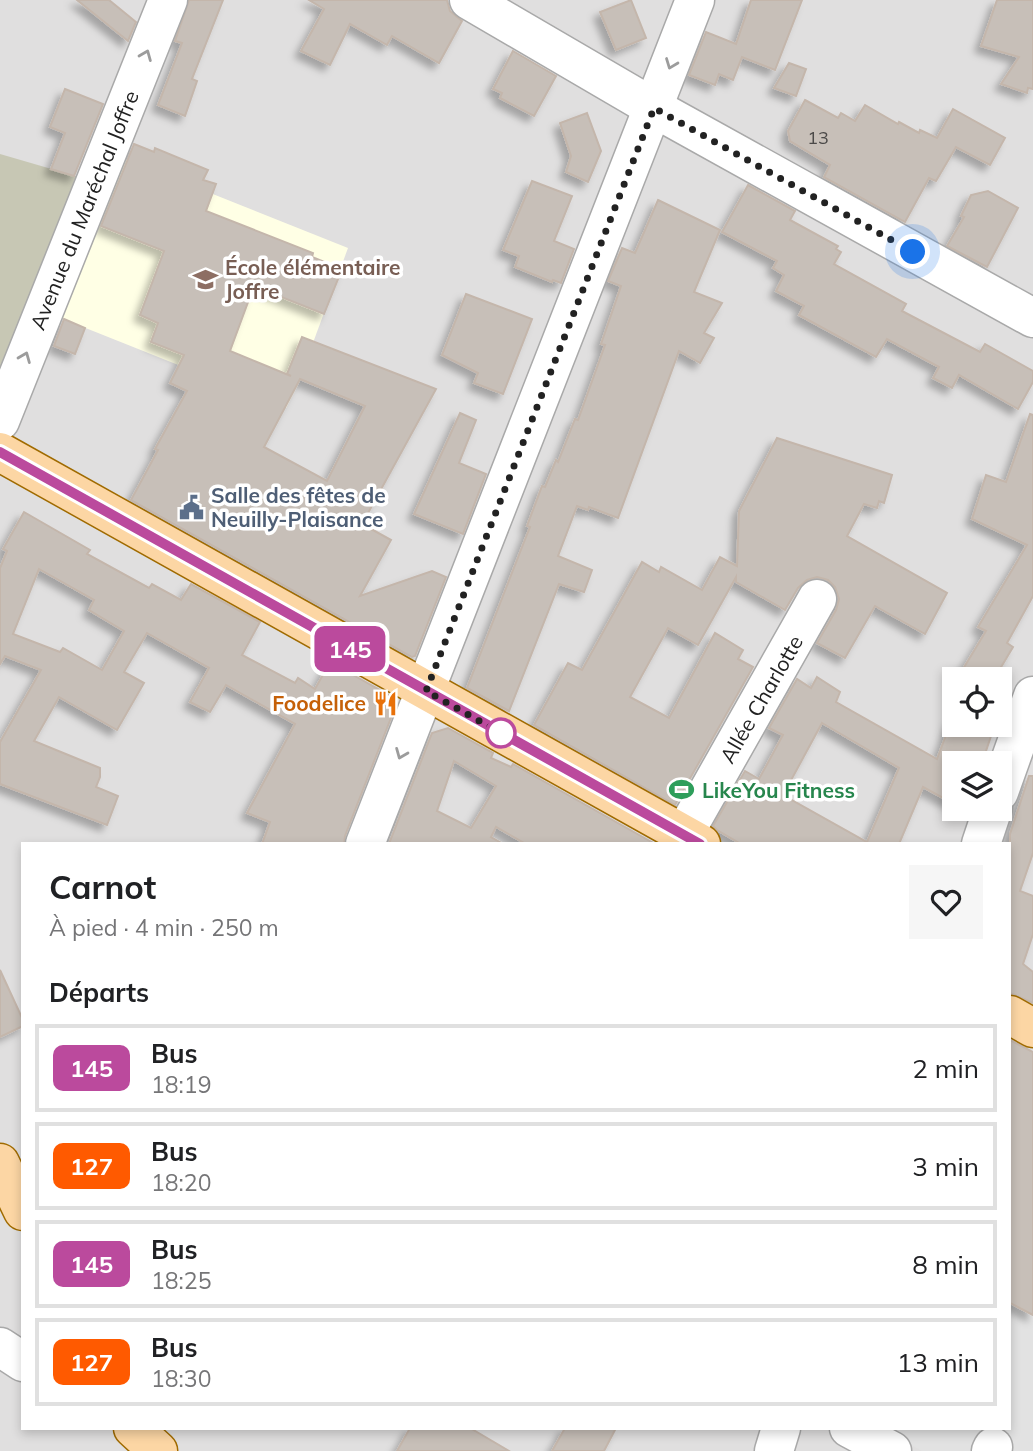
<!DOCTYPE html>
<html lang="fr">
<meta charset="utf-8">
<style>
:root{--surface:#fff;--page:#f6f6f6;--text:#202124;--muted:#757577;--line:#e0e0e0}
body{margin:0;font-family:Mulish,sans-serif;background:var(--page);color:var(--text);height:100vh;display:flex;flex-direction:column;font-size:26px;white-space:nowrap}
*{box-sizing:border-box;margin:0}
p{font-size:23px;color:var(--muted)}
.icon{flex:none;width:38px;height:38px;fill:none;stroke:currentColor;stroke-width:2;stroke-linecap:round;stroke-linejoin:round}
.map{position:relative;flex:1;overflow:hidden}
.side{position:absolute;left:21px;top:842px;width:990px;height:588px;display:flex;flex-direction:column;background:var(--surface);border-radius:0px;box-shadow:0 4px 10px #0003}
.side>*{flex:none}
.badge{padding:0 14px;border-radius:10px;font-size:24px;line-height:46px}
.buttons{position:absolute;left:942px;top:667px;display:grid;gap:14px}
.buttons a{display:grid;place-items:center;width:70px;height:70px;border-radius:0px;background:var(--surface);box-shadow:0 4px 10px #0003;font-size:35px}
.you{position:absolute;width:35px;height:35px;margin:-18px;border:5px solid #fff;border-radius:50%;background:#1a73e8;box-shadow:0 0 0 10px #1a73e833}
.map>.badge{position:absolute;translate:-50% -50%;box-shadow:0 0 0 4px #fff}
h2{padding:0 28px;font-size:26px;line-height:63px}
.round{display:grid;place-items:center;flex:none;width:74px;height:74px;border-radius:0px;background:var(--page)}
.summary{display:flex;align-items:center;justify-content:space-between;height:119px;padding:0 28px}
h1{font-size:33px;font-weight:700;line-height:52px}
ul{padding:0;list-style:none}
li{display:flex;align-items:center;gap:21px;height:88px;margin:0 14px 10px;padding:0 14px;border:4px solid var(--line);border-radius:0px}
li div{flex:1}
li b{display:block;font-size:26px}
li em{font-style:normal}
li .badge{min-width:77px;font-weight:700;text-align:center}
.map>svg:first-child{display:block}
.residential{fill:#e0dfdf;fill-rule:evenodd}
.education{fill:#ffffe5}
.construction{fill:#c7c7b4}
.parking{fill:#e2e2e2}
.building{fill:#c7bfb8;stroke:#c4b6ab;stroke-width:2;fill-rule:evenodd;filter:url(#shadow)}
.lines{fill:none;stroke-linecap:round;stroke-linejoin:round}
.minor-casing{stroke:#a9a9a9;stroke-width:41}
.major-casing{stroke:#a06b00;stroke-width:41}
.minor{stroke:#fff;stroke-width:38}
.major{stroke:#fcd6a4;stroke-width:38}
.oneway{stroke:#9c9c9c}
.line-casing{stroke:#fff;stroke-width:16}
.line{stroke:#bb4a9d;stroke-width:10}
.walk{stroke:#222;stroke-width:7;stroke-dasharray:0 12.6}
.stop-dot{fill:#fff;stroke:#bb4a9d;stroke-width:3.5}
.labels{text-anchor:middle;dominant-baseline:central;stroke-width:7;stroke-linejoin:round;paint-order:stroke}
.number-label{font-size:18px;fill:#4b4948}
.street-label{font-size:21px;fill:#222;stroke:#fff}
.education-label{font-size:21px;font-weight:bold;fill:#785e54;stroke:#fff;text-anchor:start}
.service-label{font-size:21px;font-weight:bold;fill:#4e5e75;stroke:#fff;text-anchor:start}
.food-label{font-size:21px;font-weight:bold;fill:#c56008;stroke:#fff;text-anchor:end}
.leisure-label{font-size:21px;font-weight:bold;fill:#27864d;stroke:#fff;text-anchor:start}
</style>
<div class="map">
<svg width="1033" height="1451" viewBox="0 0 1033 1451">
<defs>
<filter id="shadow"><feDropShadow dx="-6" dy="6" stdDeviation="3.5" flood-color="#0004"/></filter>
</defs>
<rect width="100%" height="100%" fill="#f2efe9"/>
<path class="residential" d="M0 0H1033V1451H0ZM954 679H999V724H954ZM954 763H999V808H954ZM23 844H1010V1428H23Z"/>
<path class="education" d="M120 157 348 248 297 386 286 408 58 317Z"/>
<path class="construction" d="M0 154 79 177 0 380Z"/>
<path class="parking" d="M1010 1303 1033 1315V1451H922L880 1428H1010Z"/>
<g class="building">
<path d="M77 0H109L136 22 128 41Z"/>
<path d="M189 0H223L192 79 197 81 185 116 158 105 182 43 175 41Z"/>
<path d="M309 0H447L450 11 462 21 439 63 392 36 387 45 350 24 330 65 301 51 324 9Z"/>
<path d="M631 0 646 38 616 50 600 12Z"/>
<path d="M751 0H802L775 70 742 57 733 80 719 74 715 85 689 75 706 32 736 44Z"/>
<path d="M997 0H1033V89L1028 88 1027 93 1001 84 1019 57 981 46Z"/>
<path d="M513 51 556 76 534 116 500 98 502 93 493 89Z"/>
<path d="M789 63 806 69 796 96 774 88Z"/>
<path d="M65 89 103 104 74 176 51 169 65 133 50 127Z"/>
<path d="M805 100 838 118 841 113 855 121 865 105 898 124 899 122 919 133 920 130 937 138 953 109 1005 138 990 165 956 147 936 181 929 178 905 222 824 177 830 165 790 141 788 131Z"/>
<path d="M587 113 601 151 588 182 566 172 571 156 560 123Z"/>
<path d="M134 144 154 152 155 148 208 170 203 180 216 184 206 211 313 253 312 257 342 269 324 314 254 286 230 351 291 376 287 374 302 337 436 389 362 524 391 540 360 596 432 571 446 577 415 656 412 657 131 500 158 450 155 449 187 391 170 383 184 355 151 342 158 323 140 315 164 251 101 226ZM300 379 365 406 327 481 264 447Z"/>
<path d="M532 181 572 196 554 241 574 249 561 283 553 280 552 282 515 267 519 256 503 250Z"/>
<path d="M748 185 795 211 790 220 838 246 836 249 841 252 834 264 906 304 902 311 980 352 985 344 1033 371V382L1018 409 959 375 952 388 933 378 939 367 887 339 876 357 799 315 804 306 776 291 784 275 773 268 777 261 722 232Z"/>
<path d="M988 191 1018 208 987 267 947 246 964 217 961 216 971 195Z"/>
<path d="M658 200 720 230 694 292 722 303 704 333 714 338 700 363 679 351 618 518 589 507 588 510 577 506 558 556 592 570 584 592 559 584 509 711 467 688 524 542 530 527 527 526 542 486 545 487 556 460 558 462 575 419 578 420 605 345 601 344 621 286 608 281 622 248 635 253Z"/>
<path d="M466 294 532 319 503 394 474 383 478 373 442 355Z"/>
<path d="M64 319 85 328 75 354 54 346Z"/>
<path d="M460 413 476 420 459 463 486 474 463 534 414 514Z"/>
<path d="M1030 414 1033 415V596L1007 643 1013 647 994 679H980L963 669 986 631 978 627 1027 545 972 519 986 475 1006 482Z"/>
<path d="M777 438 892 475 884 503 879 501 877 508 864 504 847 536 947 593 925 634 875 606 845 658 817 643 836 610 839 599 835 587 828 580 817 577 807 580 798 588 785 610 736 582V577L698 645 668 628 630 697 669 718 715 633 743 650 738 659 753 667 675 805 534 725 568 663 582 670 642 562 659 572 661 567 702 590 720 557 737 566 739 511Z"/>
<path d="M24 512 90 550 87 554 149 588 152 584 181 600 191 584 260 622 242 655 295 683 298 678 315 689 330 662 394 698 396 705 345 836 344 844H262L270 822 247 813 295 724 226 685 210 712 190 702 209 668 147 633 124 672 144 683 117 730 59 697 34 741 100 768V777L96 787 118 796 107 825 0 784V742L41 670 5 656 0 664V568L7 551 3 549ZM39 569 94 600 89 610 124 631 102 670 63 648 60 652 13 634Z"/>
<path d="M817 677 840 692 836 702 937 759 952 719 954 724H995L982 763H954V804L923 787 899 844H741L717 830 713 826 745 771 759 779 783 735 769 728 797 679 811 688ZM822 723 899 768 867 842 783 795Z"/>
<path d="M448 728 493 753 491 758 511 767 513 764 655 844H526L496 827 491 837 503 844H389L432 733ZM454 761 496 786 471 828 437 811Z"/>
<path d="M1029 776H1033V853L1020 891 1033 896V934L1023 964 1033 972V1003L1010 993V834Z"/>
<path d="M0 970 23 1020V1026L0 1037Z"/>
<path d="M1010 1040 1033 1052V1315L1010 1303Z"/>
<path d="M410 1428H470L509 1451H397Z"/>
<path d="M565 1428H616L604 1451H552Z"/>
</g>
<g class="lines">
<defs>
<g id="minor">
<path d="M469 0 654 108 1033 318"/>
<path d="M0 421 168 0"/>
<path d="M999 792 1033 696"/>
<path d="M684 834 817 599"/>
<path d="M365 844 695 0"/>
<path d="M981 844 993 808"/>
<path d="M0 1347 23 1362"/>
<path d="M849 1428 892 1451"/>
<path d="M774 1451 781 1428"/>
<path d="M991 1451 993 1447"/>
</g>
<g id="major">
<path d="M0 452 701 844"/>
<path d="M1010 1015 1033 1028"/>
<path d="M0 1163 23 1211"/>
<path d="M133 1428 158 1451"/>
</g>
</defs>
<use href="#minor" class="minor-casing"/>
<use href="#major" class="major-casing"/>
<use href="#minor" class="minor"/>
<use href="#major" class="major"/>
</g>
<defs><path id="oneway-chevron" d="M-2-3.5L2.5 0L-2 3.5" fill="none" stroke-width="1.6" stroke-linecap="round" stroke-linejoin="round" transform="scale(1.75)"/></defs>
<g class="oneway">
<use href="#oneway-chevron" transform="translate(146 55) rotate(-68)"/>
<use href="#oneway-chevron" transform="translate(671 64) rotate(111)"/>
<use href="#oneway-chevron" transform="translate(25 357) rotate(-68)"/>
<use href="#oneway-chevron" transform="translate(401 754) rotate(112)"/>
</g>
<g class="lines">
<defs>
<path id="line" d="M0 452 700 844"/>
</defs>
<use href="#line" class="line-casing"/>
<use href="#line" class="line"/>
<path class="walk" d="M501 733 426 691 654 108 913 252"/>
</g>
<defs>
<symbol id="school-bare" viewBox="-9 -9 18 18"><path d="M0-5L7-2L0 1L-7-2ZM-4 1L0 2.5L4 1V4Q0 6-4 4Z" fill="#8d6e63" stroke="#fff" stroke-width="2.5" paint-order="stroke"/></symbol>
<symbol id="civic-bare" viewBox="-9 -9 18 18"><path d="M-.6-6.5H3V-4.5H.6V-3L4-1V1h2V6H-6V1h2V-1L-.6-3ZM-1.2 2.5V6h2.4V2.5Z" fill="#5c6f8a" stroke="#fff" stroke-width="2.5" paint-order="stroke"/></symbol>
<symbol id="restaurant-bare" viewBox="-9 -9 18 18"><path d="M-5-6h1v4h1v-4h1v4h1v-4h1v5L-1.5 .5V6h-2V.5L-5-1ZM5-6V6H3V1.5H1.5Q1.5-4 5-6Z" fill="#e8710a" stroke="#fff" stroke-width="2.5" paint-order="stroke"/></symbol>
<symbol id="stadium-bare" viewBox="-9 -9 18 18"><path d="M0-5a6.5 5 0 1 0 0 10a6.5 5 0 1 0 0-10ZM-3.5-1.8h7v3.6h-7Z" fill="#2e9e5b" stroke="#fff" stroke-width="2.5" paint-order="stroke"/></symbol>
</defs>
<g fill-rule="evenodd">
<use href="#school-bare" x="188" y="262" width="35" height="35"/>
<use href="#civic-bare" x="174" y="490" width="35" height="35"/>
<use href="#restaurant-bare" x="368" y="686" width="35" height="35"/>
<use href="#stadium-bare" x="664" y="772" width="35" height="35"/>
</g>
<circle class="stop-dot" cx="501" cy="733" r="14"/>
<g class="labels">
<g class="number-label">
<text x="818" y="137">13</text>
</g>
<g class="street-label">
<text transform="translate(84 210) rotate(-68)">Avenue du Maréchal Joffre</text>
<text transform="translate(761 699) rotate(-60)">Allée Charlotte</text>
</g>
<g class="education-label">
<text x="225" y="267">École élémentaire<tspan x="225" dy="24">Joffre</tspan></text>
</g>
<g class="service-label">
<text x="211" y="495">Salle des fêtes de<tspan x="211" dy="24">Neuilly-Plaisance</tspan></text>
</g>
<g class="food-label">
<text x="366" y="703">Foodelice</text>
</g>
<g class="leisure-label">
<text x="702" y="790">LikeYou Fitness</text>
</g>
</g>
</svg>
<div class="buttons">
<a><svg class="icon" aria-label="locate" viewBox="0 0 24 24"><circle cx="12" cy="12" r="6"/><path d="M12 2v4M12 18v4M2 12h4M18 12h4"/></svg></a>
<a><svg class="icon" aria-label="layers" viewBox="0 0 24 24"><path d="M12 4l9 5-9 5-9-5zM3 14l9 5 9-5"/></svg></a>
</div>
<div class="you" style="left:913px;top:252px"></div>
<b class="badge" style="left:350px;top:649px;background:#bb4a9d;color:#fff">145</b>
<section class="side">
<div class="summary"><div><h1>Carnot</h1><p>À pied · 4 min · 250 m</p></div><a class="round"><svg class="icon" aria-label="heart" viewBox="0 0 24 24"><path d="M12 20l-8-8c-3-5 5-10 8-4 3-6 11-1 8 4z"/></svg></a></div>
<h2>Départs</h2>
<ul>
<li><span class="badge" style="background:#bb4a9d;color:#fff">145</span><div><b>Bus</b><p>18:19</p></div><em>2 min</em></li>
<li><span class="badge" style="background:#ff5a00;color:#fff">127</span><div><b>Bus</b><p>18:20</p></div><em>3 min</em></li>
<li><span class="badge" style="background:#bb4a9d;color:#fff">145</span><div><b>Bus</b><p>18:25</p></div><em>8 min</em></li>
<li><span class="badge" style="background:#ff5a00;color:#fff">127</span><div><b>Bus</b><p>18:30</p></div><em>13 min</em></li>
</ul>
</section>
</div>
